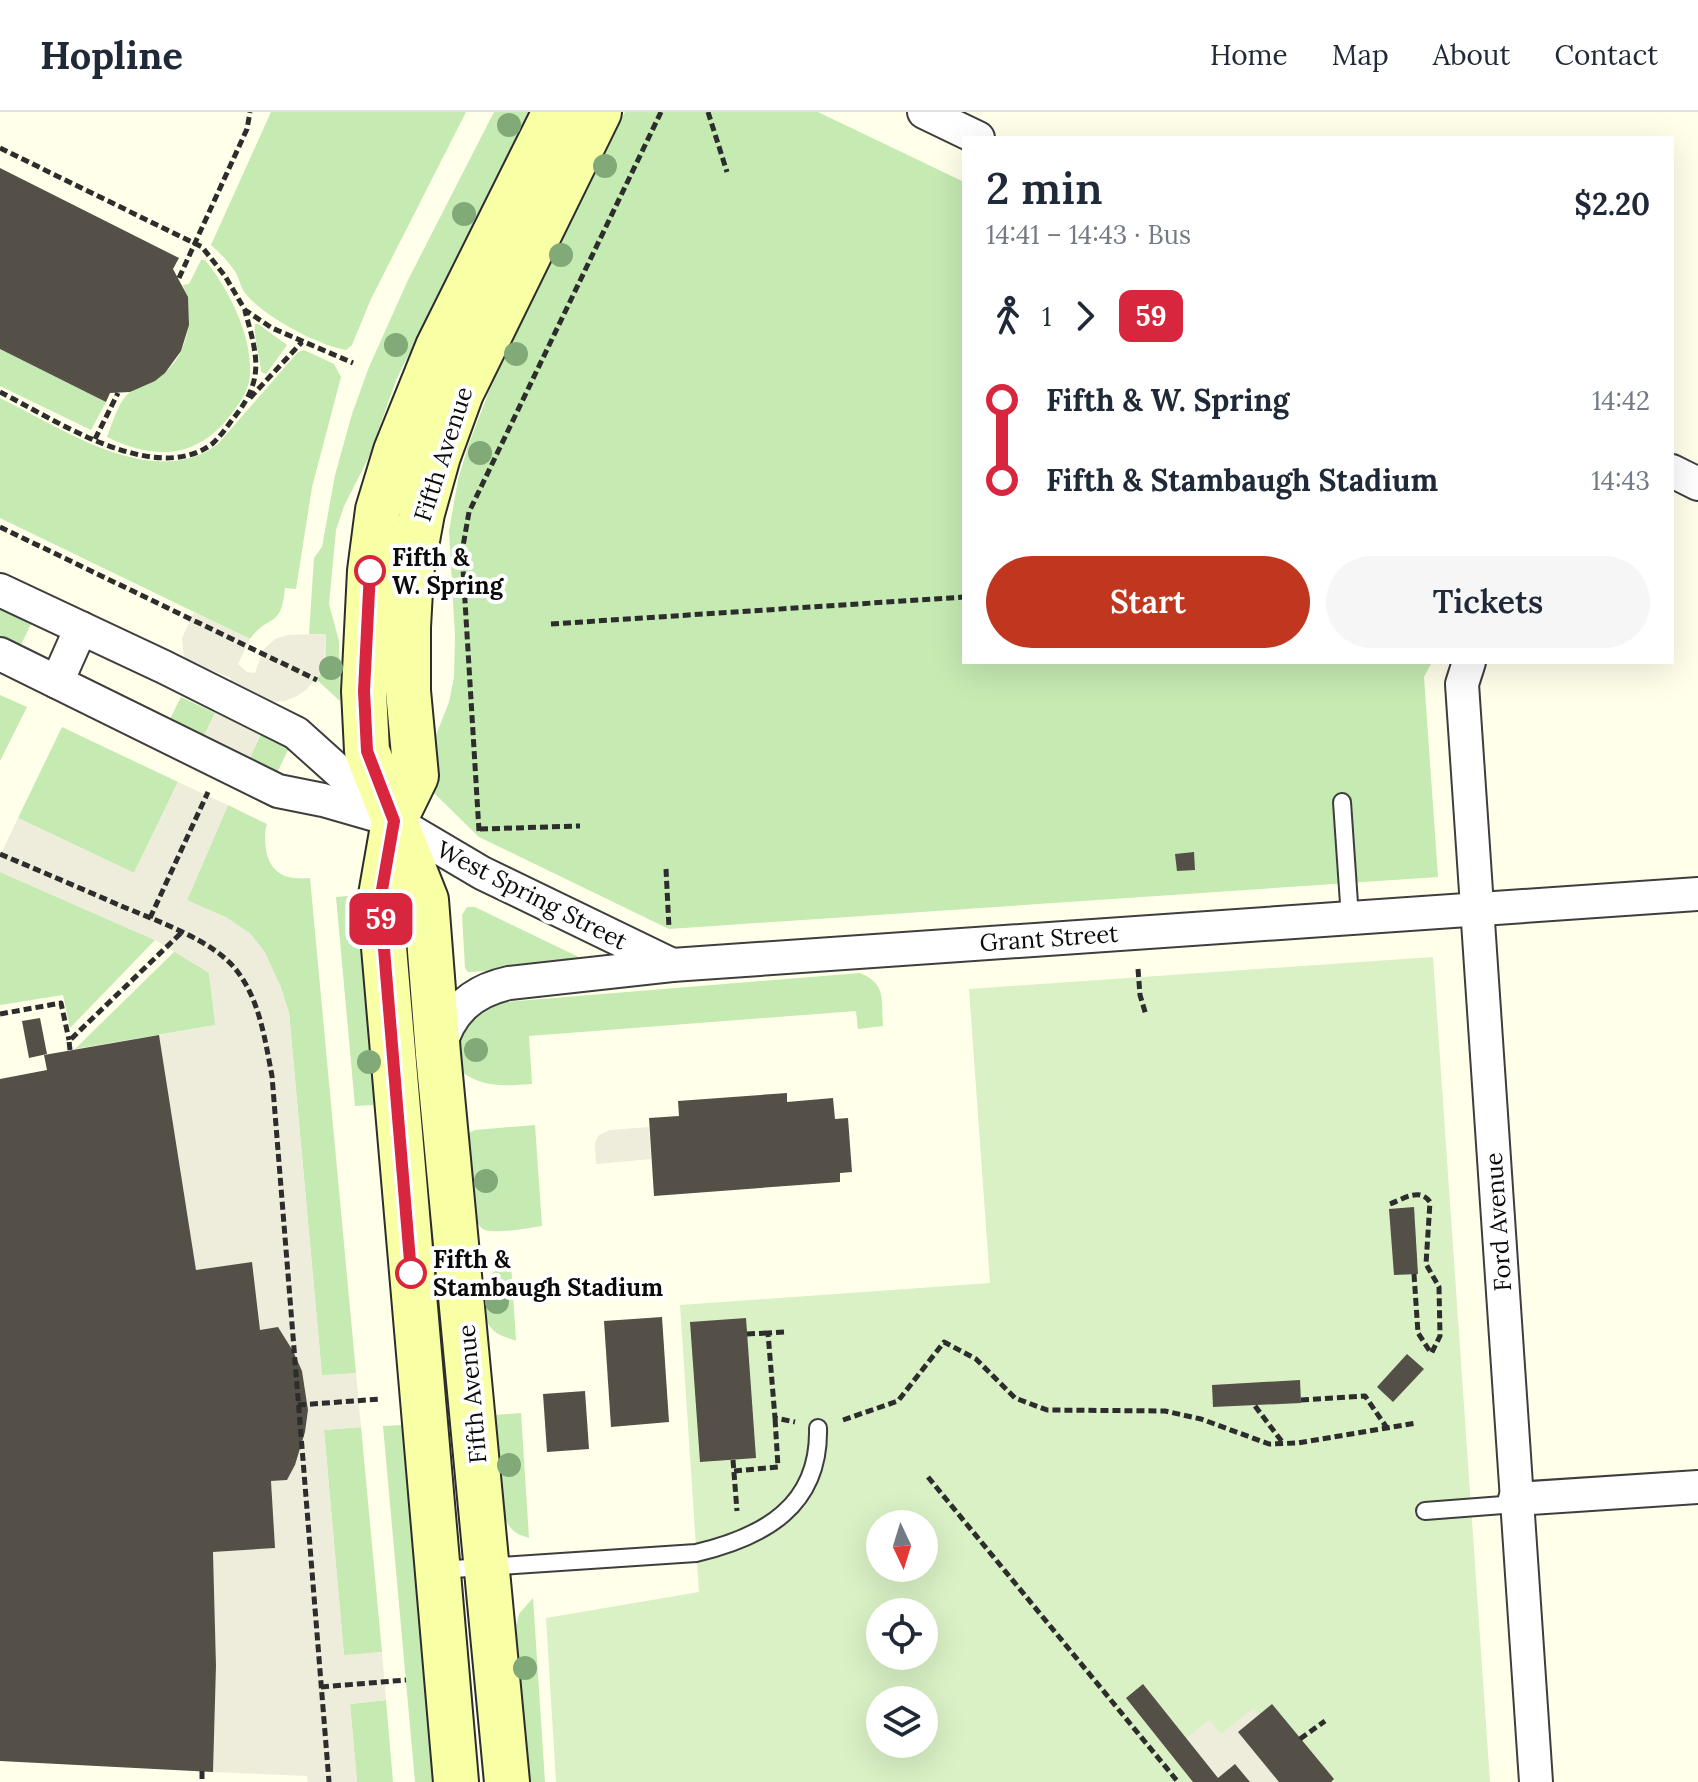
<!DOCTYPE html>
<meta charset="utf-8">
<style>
:root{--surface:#fff;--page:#f6f6f7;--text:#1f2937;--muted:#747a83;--line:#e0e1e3;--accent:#c0361f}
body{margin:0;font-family:Lora,serif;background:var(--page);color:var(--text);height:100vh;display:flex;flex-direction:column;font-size:30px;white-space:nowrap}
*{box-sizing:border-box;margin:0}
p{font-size:26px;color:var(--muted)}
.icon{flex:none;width:44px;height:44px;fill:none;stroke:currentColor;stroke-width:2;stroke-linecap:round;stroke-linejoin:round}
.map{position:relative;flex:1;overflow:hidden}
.panel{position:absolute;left:962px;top:24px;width:712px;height:528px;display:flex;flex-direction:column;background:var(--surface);border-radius:0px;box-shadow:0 8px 32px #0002}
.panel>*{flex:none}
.badge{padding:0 16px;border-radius:12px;font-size:28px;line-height:52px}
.needle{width:52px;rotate:176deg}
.buttons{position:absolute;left:866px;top:1398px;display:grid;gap:16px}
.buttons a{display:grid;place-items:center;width:72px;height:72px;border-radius:50%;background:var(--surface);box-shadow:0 8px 32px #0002;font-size:40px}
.map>.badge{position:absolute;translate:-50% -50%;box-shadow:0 0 0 4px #fff}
.legs{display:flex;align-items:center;gap:12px;height:88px;padding:0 24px;font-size:26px}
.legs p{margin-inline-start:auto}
.headline{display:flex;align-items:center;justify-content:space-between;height:136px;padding:0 24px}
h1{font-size:44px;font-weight:600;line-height:60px}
.primary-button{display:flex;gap:16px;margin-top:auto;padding:16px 24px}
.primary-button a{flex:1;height:92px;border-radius:48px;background:var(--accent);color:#fff;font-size:32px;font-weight:600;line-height:92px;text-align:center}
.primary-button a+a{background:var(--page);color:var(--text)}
ul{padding:0 24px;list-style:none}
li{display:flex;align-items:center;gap:28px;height:80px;font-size:30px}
li i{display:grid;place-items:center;width:12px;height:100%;margin:0 10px;background:currentColor}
li i::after{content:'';width:20px;height:20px;margin:-10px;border:6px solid;border-radius:50%;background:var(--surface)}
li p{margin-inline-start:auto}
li:first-child i{background:linear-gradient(#0000 50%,currentColor 0)}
li:last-child i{background:linear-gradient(currentColor 50%,#0000 0)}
header{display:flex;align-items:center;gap:48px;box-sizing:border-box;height:112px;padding:0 40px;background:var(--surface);border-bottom:2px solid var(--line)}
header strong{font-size:38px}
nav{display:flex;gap:44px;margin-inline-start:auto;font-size:28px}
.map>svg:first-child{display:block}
.green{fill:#c5eab2}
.pitch{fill:#d9f1c5;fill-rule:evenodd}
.plaza{fill:#eeecda}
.building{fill:#544f47}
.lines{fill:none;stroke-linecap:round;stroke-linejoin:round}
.service-casing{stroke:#3e3e3e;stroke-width:20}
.minor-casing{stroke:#3e3e3e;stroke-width:36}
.secondary-casing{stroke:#2d2d2d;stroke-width:48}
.path{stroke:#2d2d2d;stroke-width:5;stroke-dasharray:8 4;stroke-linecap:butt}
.service{stroke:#fff;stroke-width:16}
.minor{stroke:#fff;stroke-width:32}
.secondary{stroke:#f8ffa5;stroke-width:44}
.tree{fill:#82aa78}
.line-1-casing{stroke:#fff;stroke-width:18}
.line-1{stroke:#d7263d;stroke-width:12}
.stop-1-dot{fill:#fff;stroke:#d7263d;stroke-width:4}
.labels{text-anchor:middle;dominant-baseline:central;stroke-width:8;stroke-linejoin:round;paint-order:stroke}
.street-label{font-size:24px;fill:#0b0b0b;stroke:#fff}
.stop-label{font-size:24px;font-weight:bold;fill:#0b0b0b;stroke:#fff;text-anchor:start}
</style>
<header>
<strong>Hopline</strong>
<nav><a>Home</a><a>Map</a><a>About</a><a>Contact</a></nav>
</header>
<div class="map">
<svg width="1698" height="1670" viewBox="0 0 1698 1670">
<rect width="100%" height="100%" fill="#ffffea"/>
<g class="green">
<path d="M271 0H466L371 187 352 233 346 238C319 234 258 202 243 178 240 173 239 166 236 161 229 150 220 141 211 133Z"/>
<path d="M494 0H531L397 266 368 347 344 394 336 418 329 492 339 529 340 589 317 568 325 552 326 522H309L314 446 322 435 335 363 352 302 369 255 408 168Z"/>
<path d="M625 0H818L964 70V550H1432L1424 565 1438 765 669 817 479 725 434 681 433 631 449 590 454 565 455 523 449 419 458 368 468 334 501 248Z"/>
<path d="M201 148H205C228 176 252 223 250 261 250 276 241 289 233 300 198 347 157 349 107 325 112 313 118 290 129 281 136 275 148 273 157 267 188 246 195 207 183 173L189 172Z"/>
<path d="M255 212H258L287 233 266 262 261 260C260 246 253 223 255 212Z"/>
<path d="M0 237 106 290 91 318 0 274Z"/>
<path d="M304 238 334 252 341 265 312 375 296 477 285 476C281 518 270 500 250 527L0 406V286C60 315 154 381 218 332L298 240Z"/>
<path d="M0 496 31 512 17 541 0 533Z"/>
<path d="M0 583 27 595 0 649Z"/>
<path d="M181 585 215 601 201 630 167 613Z"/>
<path d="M62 615 178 670 134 761 18 706Z"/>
<path d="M261 622 289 636 275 665 247 652Z"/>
<path d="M228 693 267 712C264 721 265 729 266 738 271 763 287 768 310 766L356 1261 322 1264 289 901 280 873 187 788Z"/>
<path d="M0 760 155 828 70 916 63 883 0 893Z"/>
<path d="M369 782 385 953 373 993 355 994 336 785Z"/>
<path d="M467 795H475L587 849 588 853 468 860 465 856 462 803Z"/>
<path d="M175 839 209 861 216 913 75 937Z"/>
<path d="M860 861C887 872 881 888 883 914L858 917 856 899 529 924 532 972C504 974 482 976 459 958 454 922 463 909 493 891Z"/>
<path d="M535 1013 542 1114C529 1116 497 1122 485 1118 468 1112 468 1045 467 1028L469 1021 475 1018Z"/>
<path d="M511 1152 516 1229C509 1226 499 1224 493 1218 481 1206 478 1179 489 1165 495 1157 502 1155 511 1152Z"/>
<path d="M521 1301 529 1426C520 1423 513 1421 508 1412 494 1385 496 1334 494 1303Z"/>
<path d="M403 1313 451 1670H415L383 1314Z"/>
<path d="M361 1315 382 1540 344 1544 324 1318Z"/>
<path d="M533 1486 545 1670H526L513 1526 519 1502Z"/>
<path d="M386 1588 393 1670H357L350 1592Z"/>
</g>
<path class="pitch" d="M1433 845 1490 1670H556L546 1506 699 1480 680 1193 990 1171 969 877ZM880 1412H924V1456H880ZM880 1500H924V1544H880ZM880 1588H924V1632H880Z"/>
<g class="plaza">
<path d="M194 500 250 527 238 552 247 560 255 561 263 538 275 527 288 523 326 522 323 560 306 578 295 585 285 589 264 590 228 573 231 566 198 553 192 561 185 558 182 526Z"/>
<path d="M215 601 261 622 247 652 201 630Z"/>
<path d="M178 670 228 693 187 788 226 805 250 821 265 840 280 873 289 901 322 1263 356 1261 361 1315 324 1318 344 1543 382 1540 386 1588 350 1592 357 1670H308L307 1664 213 1660 216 1554 213 1440 274 1436 271 1369 287 1368 295 1353 305 1320 308 1298 302 1259 278 1216 260 1218 252 1151 196 1158 159 923 215 913 209 861 155 828 0 760V744L18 706 134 761Z"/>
<path d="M649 1015 651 1047 596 1052 595 1031 599 1023 610 1018Z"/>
<path d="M1253 1596 1259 1603 1238 1620 1279 1670H1250L1235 1652 1218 1666 1186 1626 1210 1608 1221 1622Z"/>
</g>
<g class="building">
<path d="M0 56 179 146 173 157 188 185 189 213 181 239 165 261 155 269 130 280 110 281 106 290 0 237Z"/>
<path d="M1194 740 1195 758 1177 759 1175 742Z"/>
<path d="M40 906 47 942 29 946 22 909Z"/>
<path d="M159 923 196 1158 252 1150 260 1218 278 1215 293 1239 302 1259 308 1298 305 1320 295 1353 287 1368 271 1369 275 1436 213 1440 216 1554 213 1660 0 1649V967L47 958 44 943Z"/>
<path d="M787 981V990L833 986 835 1007 848 1006 852 1060 840 1061V1070L654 1084 649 1006 679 1004 678 989Z"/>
<path d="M1414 1095 1418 1162 1394 1163 1389 1097Z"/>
<path d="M662 1205 669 1310 611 1315 604 1209Z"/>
<path d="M746 1206 756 1346 700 1350 690 1210Z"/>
<path d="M1407 1242 1424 1257 1393 1290 1377 1275Z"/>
<path d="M1300 1268 1301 1291 1213 1295 1212 1273Z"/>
<path d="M585 1279 589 1337 547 1340 543 1282Z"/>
<path d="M1143 1572 1218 1666 1235 1652 1250 1670H1193L1126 1586Z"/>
<path d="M1272 1592 1334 1667 1331 1670H1279L1238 1620Z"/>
</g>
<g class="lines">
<defs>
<g id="service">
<path d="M1342 690 1350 806"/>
<path d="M1425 1399 1516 1392"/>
<path d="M439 1458 696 1441C764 1425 820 1394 818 1316"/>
</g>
<g id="minor">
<path d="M924 0 978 26"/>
<path d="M1672 359 1698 372"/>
<path d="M0 478 164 555 296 621 394 709 482 761 672 853"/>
<path d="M0 542 278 679 323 688 382 705"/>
<path d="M1469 550 1462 572 1536 1670"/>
<path d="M57 570 81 516"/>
<path d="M439 939C448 900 472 879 509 871L672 853 1698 782"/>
<path d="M1515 1387 1698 1375"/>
</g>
<g id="secondary">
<path d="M456 1670 380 789 394 709 416 664 408 579V515L411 461 422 401 438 344 461 281 599 0"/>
<path d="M507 1670 438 942 426 788 367 639 364 579 370 459 378 398 396 339 438 235 555 0"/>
</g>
</defs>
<use href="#service" class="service-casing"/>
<use href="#minor" class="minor-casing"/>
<use href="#secondary" class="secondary-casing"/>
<g class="path">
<path d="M708 0 727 60"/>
<path d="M0 36 202 135 225 164 245 198 272 216 353 251"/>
<path d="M179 166 247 17 250 0"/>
<path d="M0 280C54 307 154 375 212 332 220 325 226 316 232 308 265 268 258 246 245 199"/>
<path d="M250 286 302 230"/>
<path d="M95 327 118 281"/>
<path d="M0 415 317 568"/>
<path d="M551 512 964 485"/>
<path d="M480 717 580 714"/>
<path d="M479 719 462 440 469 400 661 0"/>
<path d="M0 742C40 759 80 776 119 793 154 808 214 828 237 859 260 889 265 928 272 964L329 1670"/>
<path d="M666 757 669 816"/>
<path d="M150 806 208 680"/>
<path d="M1138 857 1140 883 1146 903"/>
<path d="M0 902 61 891 69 928"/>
<path d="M70 938 69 929 181 821"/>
<path d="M1390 1092C1403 1087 1420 1075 1430 1090L1426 1152 1439 1175 1440 1224 1431 1242"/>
<path d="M1414 1162 1418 1221 1431 1241"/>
<path d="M784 1220 768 1221 775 1306 795 1310"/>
<path d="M747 1222 768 1221"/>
<path d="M1301 1288 1365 1284 1387 1316"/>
<path d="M298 1293 381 1287"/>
<path d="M1255 1294 1283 1331"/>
<path d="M843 1308 898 1289 944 1230 976 1247 1015 1286 1047 1298 1165 1299 1201 1307 1269 1332 1298 1331 1416 1311"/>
<path d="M733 1348 737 1399"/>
<path d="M734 1359 778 1355 775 1306"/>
<path d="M928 1365 1178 1670"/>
<path d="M321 1575 406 1568"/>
<path d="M1300 1627 1325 1609"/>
<path d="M202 1659V1670"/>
</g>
<use href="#service" class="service"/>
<use href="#minor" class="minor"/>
<use href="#secondary" class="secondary"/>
</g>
<g class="tree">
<circle cx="509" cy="13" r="12"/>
<circle cx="605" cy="54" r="12"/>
<circle cx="464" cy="102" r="12"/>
<circle cx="561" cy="143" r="12"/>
<circle cx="396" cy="233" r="12"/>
<circle cx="516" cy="242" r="12"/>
<circle cx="480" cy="341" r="12"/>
<circle cx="331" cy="556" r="12"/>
<circle cx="476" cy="938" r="12"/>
<circle cx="369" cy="950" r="12"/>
<circle cx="486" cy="1069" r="12"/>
<circle cx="497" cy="1190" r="12"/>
<circle cx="509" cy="1353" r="12"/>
<circle cx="525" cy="1556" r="12"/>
</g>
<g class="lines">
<defs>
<path id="line-1" d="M370 459 364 579 367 639 394 709 380 789 411 1161"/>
</defs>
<use href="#line-1" class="line-1-casing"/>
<use href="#line-1" class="line-1"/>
</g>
<g class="stop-1-dot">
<circle cx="370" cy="459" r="14"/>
<circle cx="411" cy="1161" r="14"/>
</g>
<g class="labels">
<g class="street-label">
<text transform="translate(443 342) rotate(-72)">Fifth Avenue</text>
<text transform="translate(532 783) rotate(27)">West Spring Street</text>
<text transform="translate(1049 826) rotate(-4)">Grant Street</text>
<text transform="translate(1498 1110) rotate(-94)">Ford Avenue</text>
<text transform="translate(472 1282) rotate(-95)">Fifth Avenue</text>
</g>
<g class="stop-label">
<text x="392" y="445">Fifth &amp;<tspan x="392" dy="28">W. Spring</tspan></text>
<text x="433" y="1147">Fifth &amp;<tspan x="433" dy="28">Stambaugh Stadium</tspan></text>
</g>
</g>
</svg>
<div class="buttons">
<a><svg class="needle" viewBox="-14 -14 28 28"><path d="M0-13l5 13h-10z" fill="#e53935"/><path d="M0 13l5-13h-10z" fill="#747a83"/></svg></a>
<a><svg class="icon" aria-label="locate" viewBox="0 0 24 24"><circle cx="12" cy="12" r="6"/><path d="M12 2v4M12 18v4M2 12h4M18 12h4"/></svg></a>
<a><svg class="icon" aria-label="layers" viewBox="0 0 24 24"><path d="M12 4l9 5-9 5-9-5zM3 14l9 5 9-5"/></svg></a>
</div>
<b class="badge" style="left:381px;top:807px;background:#d7263d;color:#fff">59</b>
<section class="panel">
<div class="headline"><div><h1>2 min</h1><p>14:41 – 14:43 · Bus</p></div><b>$2.20</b></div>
<div class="legs"><svg class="icon" aria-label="walk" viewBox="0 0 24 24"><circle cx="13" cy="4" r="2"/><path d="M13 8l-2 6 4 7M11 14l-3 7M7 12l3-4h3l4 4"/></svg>1<svg class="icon" aria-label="forward" viewBox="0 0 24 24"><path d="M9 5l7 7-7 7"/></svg><b class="badge" style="background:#d7263d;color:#fff">59</b></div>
<ul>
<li><i style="color:#d7263d"></i><b>Fifth &amp; W. Spring</b><p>14:42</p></li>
<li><i style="color:#d7263d"></i><b>Fifth &amp; Stambaugh Stadium</b><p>14:43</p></li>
</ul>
<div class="primary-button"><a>Start</a><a>Tickets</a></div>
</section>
</div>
